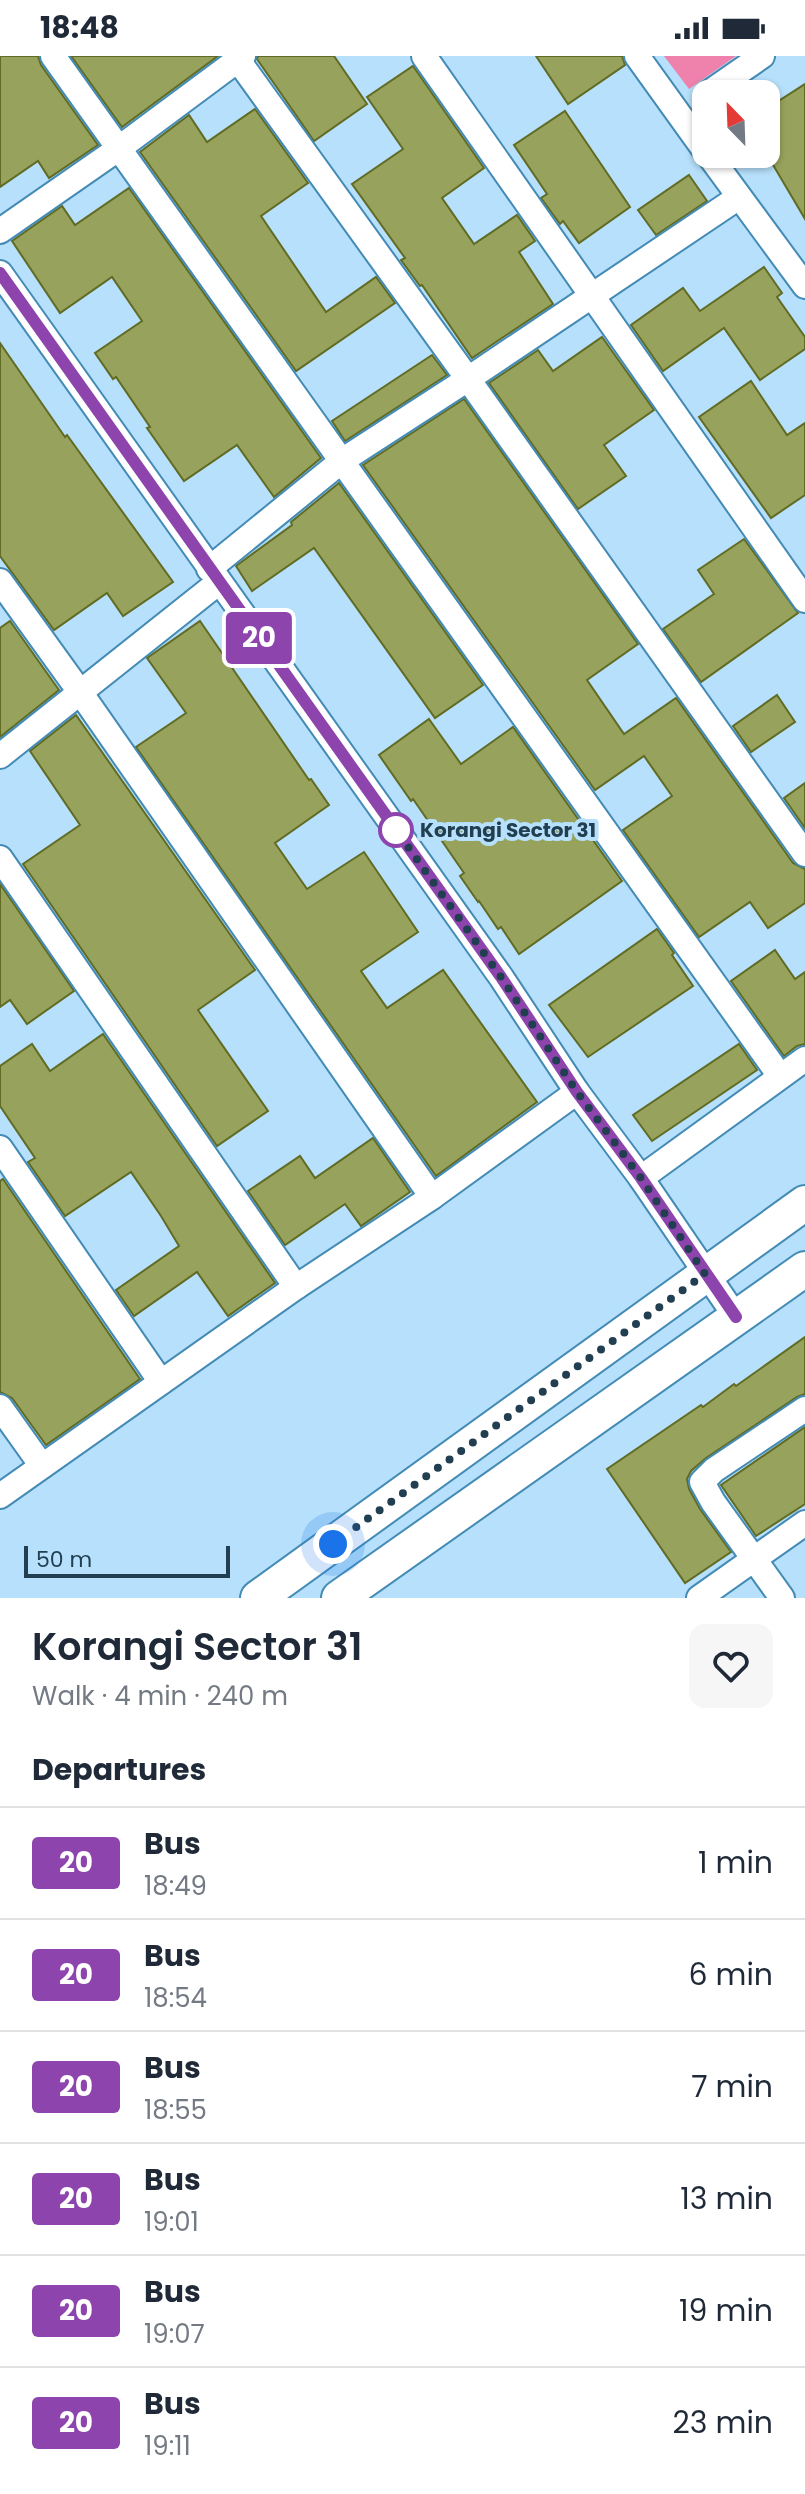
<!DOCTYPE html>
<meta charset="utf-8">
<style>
:root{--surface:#fff;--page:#f6f6f7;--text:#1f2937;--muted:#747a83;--line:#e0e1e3}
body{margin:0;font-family:Poppins,sans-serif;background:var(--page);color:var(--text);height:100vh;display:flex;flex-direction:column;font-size:30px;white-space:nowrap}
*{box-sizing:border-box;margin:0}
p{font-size:26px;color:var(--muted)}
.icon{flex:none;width:44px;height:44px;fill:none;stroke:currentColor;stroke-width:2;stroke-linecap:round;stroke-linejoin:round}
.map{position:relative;height:1542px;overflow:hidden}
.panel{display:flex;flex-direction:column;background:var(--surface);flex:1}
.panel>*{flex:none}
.badge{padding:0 16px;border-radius:6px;font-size:28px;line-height:52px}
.needle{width:52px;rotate:337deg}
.controls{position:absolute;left:692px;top:24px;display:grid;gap:16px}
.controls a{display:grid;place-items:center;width:88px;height:88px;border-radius:16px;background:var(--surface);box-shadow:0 2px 6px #0004;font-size:40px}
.scale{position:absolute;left:24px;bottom:20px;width:206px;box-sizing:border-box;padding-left:8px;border:4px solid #213f51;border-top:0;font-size:22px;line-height:28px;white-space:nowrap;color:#213f51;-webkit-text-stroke:6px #b6e0fb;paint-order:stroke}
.you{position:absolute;width:40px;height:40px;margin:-20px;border:6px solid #fff;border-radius:50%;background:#1a73e8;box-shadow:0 0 0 12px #1a73e833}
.map>.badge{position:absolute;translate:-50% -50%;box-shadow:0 0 0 4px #fff}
h2{padding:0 32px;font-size:30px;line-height:72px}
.round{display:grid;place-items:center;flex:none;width:84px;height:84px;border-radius:16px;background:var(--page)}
.headline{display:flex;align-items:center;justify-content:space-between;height:136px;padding:0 32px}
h1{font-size:38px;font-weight:600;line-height:60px}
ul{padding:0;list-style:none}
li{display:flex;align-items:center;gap:24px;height:112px;padding:0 32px;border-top:2px solid var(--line)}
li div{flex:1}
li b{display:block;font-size:30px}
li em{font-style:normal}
li .badge{min-width:88px;font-weight:700;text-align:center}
.status{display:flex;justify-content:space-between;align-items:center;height:56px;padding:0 40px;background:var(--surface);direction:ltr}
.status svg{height:22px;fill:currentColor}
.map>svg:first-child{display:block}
.green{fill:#ef82ac}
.building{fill:#97a35c;stroke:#616b23;stroke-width:2}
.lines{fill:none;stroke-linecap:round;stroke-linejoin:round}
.street-casing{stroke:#438bb5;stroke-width:28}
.secondary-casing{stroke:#438bb5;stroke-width:38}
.street{stroke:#fff;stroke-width:24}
.secondary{stroke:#fff;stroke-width:34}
.line-casing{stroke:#fff;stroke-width:18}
.line{stroke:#8e44ad;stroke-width:12}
.walk{stroke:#213f51;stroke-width:8;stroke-dasharray:0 14.4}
.stop-dot{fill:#fff;stroke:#8e44ad;stroke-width:4}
.labels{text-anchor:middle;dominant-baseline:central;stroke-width:8;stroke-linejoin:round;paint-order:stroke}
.stop-label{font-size:20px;font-weight:bold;fill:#213f51;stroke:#b6e0fb;text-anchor:start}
</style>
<div class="status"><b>18:48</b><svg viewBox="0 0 49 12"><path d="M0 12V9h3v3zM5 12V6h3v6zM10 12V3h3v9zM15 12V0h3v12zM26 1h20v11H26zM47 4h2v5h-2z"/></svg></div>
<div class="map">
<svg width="805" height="1542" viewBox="0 0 805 1542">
<rect width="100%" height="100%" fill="#b6e0fb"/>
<path class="green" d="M664 0H736L689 33Z"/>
<g class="building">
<path d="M0 0H38L41 9 98 89 49 122 38 105 0 131Z"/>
<path d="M71 0H218L122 71Z"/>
<path d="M258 0H334L367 48 314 85 280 36 257 3Z"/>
<path d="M536 0H622L625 9 568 48Z"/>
<path d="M413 10 484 112 442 142 474 188 517 159 535 185 519 196 553 248 472 302 422 229 420 230 401 204 405 202 352 128 403 93 367 41Z"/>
<path d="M805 28V163L766 97V53Z"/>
<path d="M255 53 308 127 261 160 326 256 376 221 395 247 296 315 140 96 189 59 207 86Z"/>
<path d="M565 55 630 151 579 187 563 165 560 168 541 142 547 138 514 89Z"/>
<path d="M689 119 707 145 656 179 638 154Z"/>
<path d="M129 132 321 402 274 441 237 389 184 425 147 372 150 371 116 321 113 323 95 297 142 265 112 221 60 257 12 185 62 150 75 169Z"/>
<path d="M764 211 782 237 777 241 805 281V293L760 324 724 272 663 315 631 269 683 232 700 255Z"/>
<path d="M602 281 654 354 604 389 626 420 578 453 489 327 538 294 553 315Z"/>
<path d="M0 287 65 381 67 379 173 526 123 560 107 537 54 574 0 500Z"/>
<path d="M432 299 447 319 345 385 332 365Z"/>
<path d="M751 325 787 379 805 367V439L771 462 699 361Z"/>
<path d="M464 343 638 588 587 624 624 678 676 642 793 807 805 813V847L768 872 750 846 699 881 623 774 672 740 644 700 595 734 363 409Z"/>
<path d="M339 427 483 629 435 662 314 492 252 535 236 510 292 469 291 466Z"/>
<path d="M744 483 798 557 701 626 663 573 714 538 698 514Z"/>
<path d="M10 565 59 634 0 681V572Z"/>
<path d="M200 565 309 724 311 723 329 749 275 787 307 833 364 796 418 876 361 915 387 952 443 914 537 1046 436 1120 136 691 186 657 147 602Z"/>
<path d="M777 639 795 666 751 696 733 670Z"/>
<path d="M76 659 255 914 198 954 268 1055 217 1090 23 808 80 769 30 695Z"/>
<path d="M429 663 461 708 513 671 622 825 519 898 501 871 498 873 479 845 478 846 460 820 464 817 413 743 411 745 379 699Z"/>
<path d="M805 727V772L784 742Z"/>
<path d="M0 828 74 935 27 968 10 944 0 951Z"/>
<path d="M657 873 674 897 672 899 693 930 588 1001 549 949Z"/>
<path d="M775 894 795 923 805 916V988L797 990 784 1000 731 925Z"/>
<path d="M103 978 275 1227 228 1260 197 1216 134 1260 116 1234 179 1190 161 1160 131 1116 65 1160 28 1106 35 1102 0 1050V1010L32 988 50 1015Z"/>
<path d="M739 988 757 1014 652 1085 633 1059Z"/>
<path d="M373 1082 410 1136 361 1170 345 1148 285 1189 248 1135 300 1100 315 1122Z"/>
<path d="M3 1123 140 1323 46 1389 12 1342 0 1336V1125Z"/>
<path d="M805 1281V1338L797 1341 706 1402 691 1415 687 1423 689 1433 700 1453 731 1496 685 1527 607 1413 701 1349 703 1351 734 1328 736 1330Z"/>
<path d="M805 1371V1448L756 1480 721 1429Z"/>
</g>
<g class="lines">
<defs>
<g id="street">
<path d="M53 0 780 1020"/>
<path d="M235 0 468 323 805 798"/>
<path d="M424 0 805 544"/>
<path d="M637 0 706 96"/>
<path d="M707 38 762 0"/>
<path d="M708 98 805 230"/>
<path d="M0 175 118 93 243 0"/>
<path d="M0 217 501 921 577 1036 641 1122 736 1261"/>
<path d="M209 513 343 404 468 323 739 141"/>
<path d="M0 525 80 636 432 1141"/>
<path d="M0 700 219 526"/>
<path d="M0 802 296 1231"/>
<path d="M0 1092 161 1326"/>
<path d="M641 1122 805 1003"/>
<path d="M0 1351 42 1410"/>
<path d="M0 1440 296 1231 432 1141 577 1036"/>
<path d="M699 1542 805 1467"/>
<path d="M782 1542 713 1446 702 1426 714 1414 805 1353"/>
</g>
<g id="secondary">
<path d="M258 1542 805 1147"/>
<path d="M339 1542 805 1213"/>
</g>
</defs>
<use href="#street" class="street-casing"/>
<use href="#secondary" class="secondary-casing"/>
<use href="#street" class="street"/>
<use href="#secondary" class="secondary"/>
</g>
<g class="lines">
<defs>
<path id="line" d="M0 217 501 921 577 1036 641 1122 736 1261"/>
</defs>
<use href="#line" class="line-casing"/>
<use href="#line" class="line"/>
<path class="walk" d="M333 1488 705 1218 641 1122 577 1036 501 921 396 774"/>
</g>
<circle class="stop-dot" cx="396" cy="774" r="16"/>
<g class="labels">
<g class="stop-label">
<text x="420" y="774">Korangi Sector 31</text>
</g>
</g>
</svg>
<div class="controls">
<a><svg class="needle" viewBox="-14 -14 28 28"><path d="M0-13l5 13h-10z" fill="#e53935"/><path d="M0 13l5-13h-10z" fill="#747a83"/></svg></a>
</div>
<div class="scale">50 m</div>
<div class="you" style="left:333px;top:1488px"></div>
<b class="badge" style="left:259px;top:582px;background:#8e44ad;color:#fff">20</b>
</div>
<section class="panel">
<div class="headline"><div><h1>Korangi Sector 31</h1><p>Walk · 4 min · 240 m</p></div><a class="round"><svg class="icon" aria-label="heart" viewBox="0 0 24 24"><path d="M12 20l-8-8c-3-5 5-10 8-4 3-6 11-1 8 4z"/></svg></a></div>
<h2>Departures</h2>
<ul>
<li><span class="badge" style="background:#8e44ad;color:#fff">20</span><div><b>Bus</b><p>18:49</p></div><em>1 min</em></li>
<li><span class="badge" style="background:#8e44ad;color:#fff">20</span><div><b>Bus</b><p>18:54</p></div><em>6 min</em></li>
<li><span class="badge" style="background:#8e44ad;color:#fff">20</span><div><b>Bus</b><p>18:55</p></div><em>7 min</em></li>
<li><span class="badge" style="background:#8e44ad;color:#fff">20</span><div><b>Bus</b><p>19:01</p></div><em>13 min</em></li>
<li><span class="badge" style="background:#8e44ad;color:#fff">20</span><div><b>Bus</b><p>19:07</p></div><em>19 min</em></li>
<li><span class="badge" style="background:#8e44ad;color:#fff">20</span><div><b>Bus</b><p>19:11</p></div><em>23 min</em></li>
</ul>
</section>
